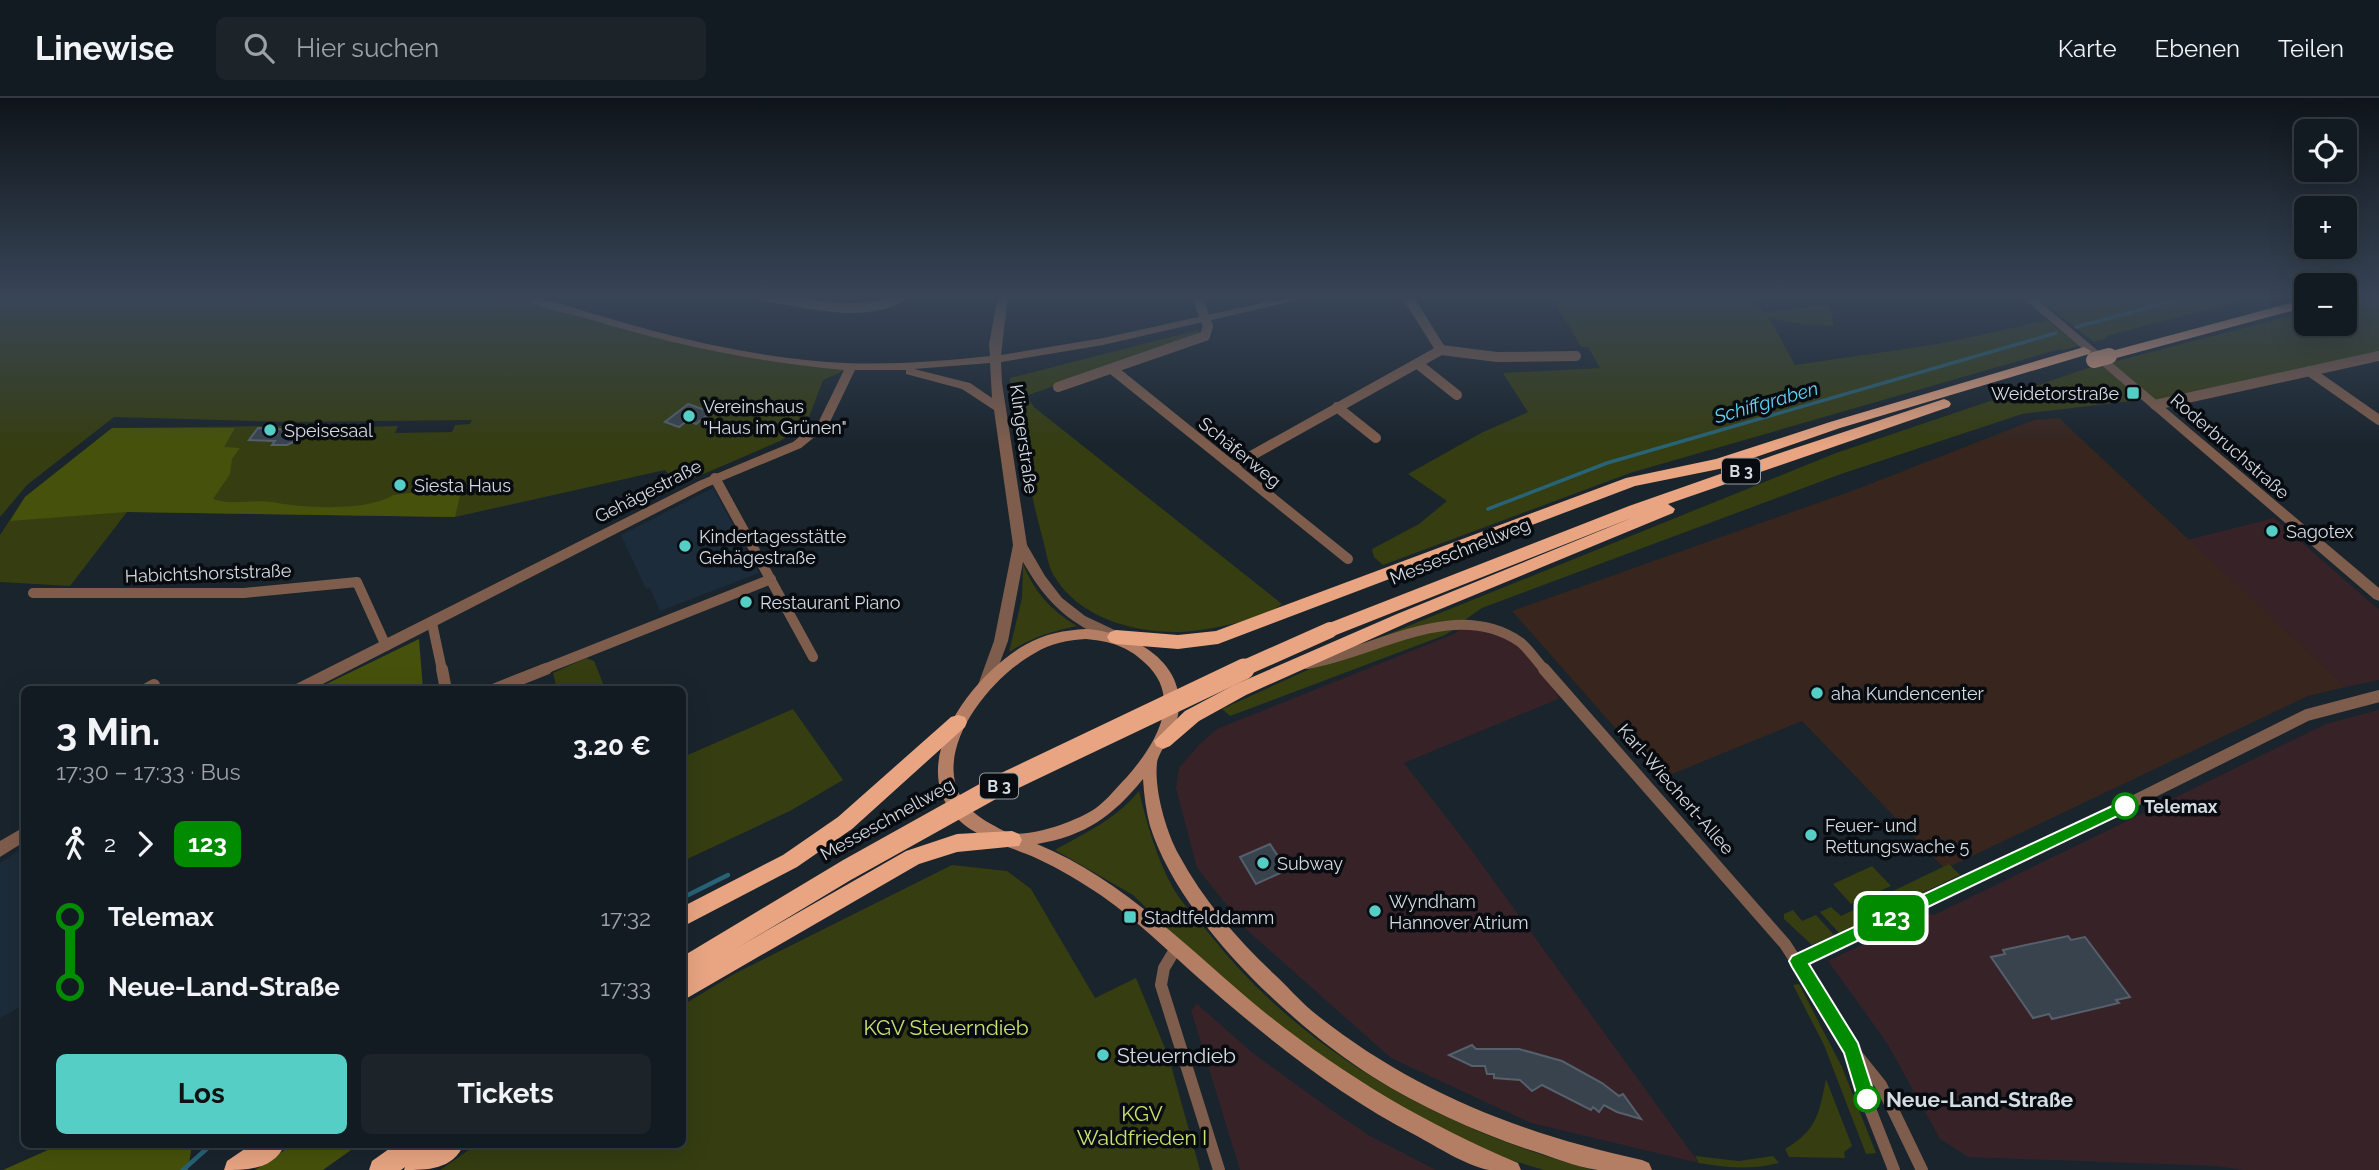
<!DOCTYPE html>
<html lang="de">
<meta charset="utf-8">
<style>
:root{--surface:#131b22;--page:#1c242a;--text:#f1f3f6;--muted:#9da1a5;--line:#323940;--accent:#55cec5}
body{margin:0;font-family:Raleway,sans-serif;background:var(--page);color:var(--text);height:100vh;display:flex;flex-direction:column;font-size:26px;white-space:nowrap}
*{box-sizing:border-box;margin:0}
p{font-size:23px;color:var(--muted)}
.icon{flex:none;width:38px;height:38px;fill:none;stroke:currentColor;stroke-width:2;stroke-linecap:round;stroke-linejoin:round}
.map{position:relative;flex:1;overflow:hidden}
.sheet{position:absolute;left:21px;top:588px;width:665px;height:462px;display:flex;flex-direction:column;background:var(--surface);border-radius:10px;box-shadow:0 7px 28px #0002,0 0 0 2px var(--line)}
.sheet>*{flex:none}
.badge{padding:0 14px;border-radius:10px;font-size:24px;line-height:46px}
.tools{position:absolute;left:2294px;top:21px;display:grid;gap:14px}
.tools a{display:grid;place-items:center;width:63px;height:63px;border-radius:10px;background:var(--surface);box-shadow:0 7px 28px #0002,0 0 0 2px var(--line);font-size:35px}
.map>.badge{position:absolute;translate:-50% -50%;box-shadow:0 0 0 4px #fff}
.legs{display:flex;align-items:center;gap:10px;height:77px;padding:0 35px;font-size:23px}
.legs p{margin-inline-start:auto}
.summary{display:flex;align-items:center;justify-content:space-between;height:119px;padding:0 35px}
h1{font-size:38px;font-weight:700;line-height:52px}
.button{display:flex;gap:14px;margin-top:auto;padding:14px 35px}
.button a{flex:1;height:80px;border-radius:10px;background:var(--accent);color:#111;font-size:28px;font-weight:700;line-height:80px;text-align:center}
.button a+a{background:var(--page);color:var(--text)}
ul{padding:0 35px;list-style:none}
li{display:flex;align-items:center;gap:24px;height:70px;font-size:26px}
li i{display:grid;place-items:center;width:10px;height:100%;margin:0 9px;background:currentColor}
li i::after{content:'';width:18px;height:18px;margin:-9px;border:5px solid;border-radius:50%;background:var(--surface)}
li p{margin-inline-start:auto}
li:first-child i{background:linear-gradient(#0000 50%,currentColor 0)}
li:last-child i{background:linear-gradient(currentColor 50%,#0000 0)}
header{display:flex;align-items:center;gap:42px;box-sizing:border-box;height:98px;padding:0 35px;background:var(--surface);border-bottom:2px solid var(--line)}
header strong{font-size:33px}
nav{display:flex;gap:38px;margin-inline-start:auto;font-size:24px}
.search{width:490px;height:63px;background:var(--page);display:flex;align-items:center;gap:18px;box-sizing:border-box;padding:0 24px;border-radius:10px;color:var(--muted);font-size:26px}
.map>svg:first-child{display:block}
.commercial{fill:#372327}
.industrial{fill:#37251e}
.built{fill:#1d2c3a}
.green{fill:#353d11}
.forest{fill:#46520b}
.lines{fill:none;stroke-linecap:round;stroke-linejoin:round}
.stream-far1{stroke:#286377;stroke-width:3.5}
.stream{stroke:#286377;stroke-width:4.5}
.building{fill:#38434e;stroke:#55606c;stroke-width:2}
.minor-far1{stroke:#7f5d4c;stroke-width:10}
.minor{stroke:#7f5d4c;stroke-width:12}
.tertiary{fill:#7f5d4c;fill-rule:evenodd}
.secondary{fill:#b37e63;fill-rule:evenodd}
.trunk{fill:#e9a582;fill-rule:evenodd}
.trunk-bridge-far1{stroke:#e9a582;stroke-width:16}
.trunk-bridge{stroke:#e9a582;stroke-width:21}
.line-1{fill:#008b00;stroke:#fff;stroke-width:2}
.poi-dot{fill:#55cec5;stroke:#080c11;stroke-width:2.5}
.stop-1-dot{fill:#fff;stroke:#008b00;stroke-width:3.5}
.labels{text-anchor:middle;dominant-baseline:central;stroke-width:7;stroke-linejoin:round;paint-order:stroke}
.shield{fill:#080c11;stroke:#979da3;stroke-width:2}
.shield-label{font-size:16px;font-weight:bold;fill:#d4dbe1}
.poi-label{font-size:18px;fill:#d4dbe1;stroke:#080c11;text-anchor:start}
.street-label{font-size:18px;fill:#d4dbe1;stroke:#080c11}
.stop-label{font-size:18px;font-weight:bold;fill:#d4dbe1;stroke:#080c11;text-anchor:start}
.water-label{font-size:19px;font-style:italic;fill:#61d2f8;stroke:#080c11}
.near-park-label{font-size:21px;fill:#cae26e;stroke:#080c11}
.near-poi-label{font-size:21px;fill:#d4dbe1;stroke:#080c11;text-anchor:start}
.near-stop-label{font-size:21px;font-weight:bold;fill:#d4dbe1;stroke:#080c11;text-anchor:start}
</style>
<header>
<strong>Linewise</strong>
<div class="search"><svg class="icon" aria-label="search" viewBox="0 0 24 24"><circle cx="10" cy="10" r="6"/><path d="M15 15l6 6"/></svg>Hier suchen</div>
<nav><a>Karte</a><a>Ebenen</a><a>Teilen</a></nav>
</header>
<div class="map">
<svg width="2379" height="1072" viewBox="0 0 2379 1072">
<rect width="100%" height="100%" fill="#19242d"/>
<g class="commercial">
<path d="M2274 420 2379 512V582L2346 589 2187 442Z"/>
<path d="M1469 525 1521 545 1557 587 1558 601 1404 665 1467 746 1699 1065 1531 1025 1391 960 1247 832 1197 770 1176 690 1179 670 1199 647 1217 631 1454 536Z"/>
<path d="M2379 612V1072H2244L2216 1068 1968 1059 1940 1041 1887 945 1828 863 1928 816 1934 817 2326 626Z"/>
<path d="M1197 906 1254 956 1330 1011 1370 1038 1436 1072H1240L1191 912Z"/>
</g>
<path class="industrial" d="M2059 320 2346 589 2308 598 1945 771 1802 623 1660 681 1512 513 1857 391 2034 322Z"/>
<g class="built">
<path d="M713 390 759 475 660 513 650 490 646 491 621 437Z"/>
<path d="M24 749V907L0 920V765Z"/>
</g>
<g class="green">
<path d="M0 198H524L702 250 850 270 823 282 806 327 780 343 678 387 665 372 455 419 127 414 70 488 0 484V437L25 399 112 330 361 327 360 329 398 328 395 335 452 334 455 327 470 326 472 322 291 324 114 319 27 387 0 419Z"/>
<path d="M1551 198H1673L1677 203 1711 198H1751L1764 215 1829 206 1834 228 1805 227 1769 220 1795 267 1939 246 2048 222 2079 248 2062 252 2060 251 1630 375 1383 467 1374 459 1372 451 1419 426 1447 403 1408 376 1481 335 1528 314 1503 275 1600 270 1588 249H1581Z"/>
<path d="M2035 198H2259L2106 238 2107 240 2094 244Z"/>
<path d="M2363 198H2379V258L2155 307 2148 301 2022 316 1841 376 1482 510C1468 518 1459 529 1445 537L1230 618 1222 611 1371 543 1836 355 2085 271 2306 214V226H2345V203Z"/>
<path d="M1198 232 1200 235 1026 298 1034 309 1282 506C1262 522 1207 533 1180 534 1134 535 1079 520 1054 478 1048 468 1046 453 1043 442 1030 394 1021 344 1010 296V280Z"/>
<path d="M1023 466C1035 495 1051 512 1077 528 1052 533 1031 540 1009 554L1022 500Z"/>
<path d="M586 560 594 563 603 585 601 590 557 591 553 575Z"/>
<path d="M793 611 843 682 790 713 683 763V659Z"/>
<path d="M1139 693C1147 726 1156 758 1172 788 1182 806 1198 822 1211 838 1306 958 1447 1033 1593 1072H1544L1504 1060 1432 1027 1363 988 1279 928 1193 855 1133 797 1055 752C1085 735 1116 721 1139 693Z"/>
<path d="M1949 766 1960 777 1839 835 1820 814 1831 809 1841 818Z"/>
<path d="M952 767 1007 773 1031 791 1095 900 1136 880 1169 960 1200 1072H440L476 1047 682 1046 683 907 734 876Z"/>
<path d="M1872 768 1891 788 1851 806 1833 786Z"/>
<path d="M1793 812 1802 823 1816 817 1834 837 1812 847 1784 821V816Z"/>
<path d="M1799 886 1842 969 1876 1055 1866 1056 1824 947 1793 887Z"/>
<path d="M1826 981 1852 1048 1844 1054 1845 1060 1789 1059 1785 1051C1817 1032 1819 1016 1826 981Z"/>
<path d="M1695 1058 1739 1063 1773 1058 1779 1065C1752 1072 1727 1070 1699 1065Z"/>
</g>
<g class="forest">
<path d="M112 330H235L224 349 240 350 232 361 230 376 213 401C232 408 252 401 272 404 302 410 366 414 393 397L462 389 455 419 127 414 10 423 25 399Z"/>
<path d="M419 541 423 591H316Z"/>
<path d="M59 1047V1046L192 1047 188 1072H3Z"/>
<path d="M292 1047H358L323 1072H255Z"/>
</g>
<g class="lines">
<g class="stream-far1">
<path d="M2076 229 2192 198"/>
<path d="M1488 411 1607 365 2056 235"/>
</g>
<g class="stream">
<path d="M682 800 728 777"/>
<path d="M183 1072 212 1046"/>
</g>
</g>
<g class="building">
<path d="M688 306 711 314 696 326 688 322 679 329 665 324Z"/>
<path d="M258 330 292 332 300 341 287 347H272L275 343 249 342Z"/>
<path d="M1270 746 1287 772 1256 786 1240 759Z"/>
<path d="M2068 838 2071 842 2085 839 2130 899 2116 902 2119 905 2052 921 2049 916 2033 920 1991 859 2005 856 2003 852Z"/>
<path d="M1472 947 1476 951H1519L1562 963 1602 985 1619 998 1623 996 1641 1021 1617 1014 1604 1007 1599 1014 1593 1009 1591 1012 1542 987 1532 993 1520 982 1494 980V976H1487L1485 968H1472L1449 957Z"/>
</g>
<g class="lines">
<g class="minor-far1">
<path d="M764 198C807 205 863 221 903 198"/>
<path d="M1441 252 1497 259 1576 258"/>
<path d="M1418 266 1457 297"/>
<path d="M1112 271 1348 461"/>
<path d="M2309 273 2379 322"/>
<path d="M1058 289 1205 238 1208 228 1197 198"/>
<path d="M2155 307 2379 258"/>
<path d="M1337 309 1376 340"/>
<path d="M1233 368 1441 252 1407 198"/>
<path d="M715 380 813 559"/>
<path d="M33 495H244L357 484 386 548"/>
<path d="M432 525 442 572"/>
<path d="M1307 566C1375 555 1455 499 1520 544 1529 551 1537 564 1545 572"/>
<path d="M542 572 771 481"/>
</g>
<g class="minor">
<path d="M442 571 446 592"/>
<path d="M1544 571 1785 846 1852 951 1881 987 1922 1072"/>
<path d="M145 592 154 587"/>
<path d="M493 592 546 571"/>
<path d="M1176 850 1164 870 1161 887 1219 1072"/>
<path d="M1798 863 2042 749 2307 617 2379 598"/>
<path d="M1852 954 1859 983 1894 1072"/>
</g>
<g class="tertiary">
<path d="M519 198H536C637 230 739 260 845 265 893 267 942 263 990 258L989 246 998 198H1008L1001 257 1103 240 1294 198H1316L1103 247 1001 264 1002 285 1027 447 1045 478 1062 500 1085 518 1121 535 1123 539 1121 543C1112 545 1104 539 1096 536 1061 519 1042 497 1023 464L1008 543 990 591H980L978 587 994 543 1013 447 994 312 962 291 906 276V272H855L828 328 801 350 707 389 311 592H290L292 588 699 383 793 344 819 323 844 272C755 264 670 246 585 220 565 214 536 210 519 198ZM990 265 992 300 970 285 914 271Z"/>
<path d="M2021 198H2033L2379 490V503L2374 501Z"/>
<path d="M24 729V744L0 759V743Z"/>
</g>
<path class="secondary" d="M1086 531C1131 534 1188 563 1178 617 1175 633 1158 655 1157 665 1154 691 1166 734 1179 757 1203 802 1237 841 1274 876 1287 888 1299 902 1312 913 1409 992 1521 1036 1642 1062L1649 1065 1652 1072C1634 1072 1615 1072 1598 1072 1575 1069 1550 1058 1527 1051 1474 1033 1421 1009 1373 979 1291 927 1180 823 1150 728 1146 713 1144 697 1143 681 1113 718 1085 738 1037 746 1125 782 1191 854 1263 913 1341 976 1425 1026 1518 1065L1521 1072C1511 1072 1499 1072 1489 1072 1469 1069 1435 1048 1417 1038 1338 997 1269 942 1203 884 1170 855 1138 823 1102 798 1081 784 1060 771 1038 761 1010 748 975 741 954 717 906 661 976 574 1025 547 1044 536 1065 532 1086 531ZM1086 541C1109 543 1127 548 1144 564 1185 600 1155 647 1126 680 1116 690 1107 702 1096 710 1077 723 1033 739 1010 735 1004 734 997 729 991 726 909 683 979 586 1035 555 1051 545 1068 542 1086 541Z"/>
<g class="trunk">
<path d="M2306 201V209L2109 262 2102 258 2104 255Z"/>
<path d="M2084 249 2091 253 2089 256 1840 330 1724 370 1635 388 1218 546 1178 551 1116 546 1110 544 1107 539 1110 534 1116 532 1178 537 1216 533 1626 380 1716 361 1830 324Z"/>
<path d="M1944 301 1949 303 1951 306 1949 309 1668 406 1675 411 1673 415 1409 524 1246 597 1199 623 1170 648 1163 651 1156 648 1154 643 1185 613 1234 587 1397 516 1634 419 1336 537H1324L1321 532 1324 527 1629 408 1783 354Z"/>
<path d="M958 617 965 619 967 624 965 629 852 731 797 769 682 829V809L783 757 838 719 951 619Z"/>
<path d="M1012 733 1019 736 1022 742 1019 748 957 754 919 766 682 903V881L906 753 957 736Z"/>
<path d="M252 1046H285C274 1072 247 1072 224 1072L227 1063Z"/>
<path d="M396 1046H429L428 1049 431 1046H464C453 1072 427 1072 404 1072L405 1069 401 1072H369L372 1063Z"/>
</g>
<g class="trunk-bridge-far1">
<path d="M2094 262 2109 258"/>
<path d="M1240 572 1330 532"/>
</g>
<path class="trunk-bridge" d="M682 871 847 772 994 690 1244 571"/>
</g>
<linearGradient id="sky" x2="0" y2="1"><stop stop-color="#0e1419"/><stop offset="0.57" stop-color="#384557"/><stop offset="1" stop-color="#384557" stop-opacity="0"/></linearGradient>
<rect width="2379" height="348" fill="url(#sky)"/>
<path class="line-1" d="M2125 702 2132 708 2130 712 1809 866 1858 945 1876 1001 1873 1008 1867 1010 1860 1008 1844 955 1792 869 1789 863 1792 858Z"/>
<g class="poi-dot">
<rect x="2126" y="288" width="14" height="14" rx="3.5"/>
<circle cx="689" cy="318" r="7"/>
<circle cx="270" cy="332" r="7"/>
<circle cx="400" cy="387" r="7"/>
<circle cx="2272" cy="433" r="7"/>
<circle cx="685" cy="448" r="7"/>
<circle cx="746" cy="504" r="7"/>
<circle cx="1817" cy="595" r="7"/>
<circle cx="1811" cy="737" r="7"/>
<circle cx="1263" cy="765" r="7"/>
<circle cx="1375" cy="813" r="7"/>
<rect x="1123" y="812" width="14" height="14" rx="3.5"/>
<circle cx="1103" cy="957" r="7"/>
</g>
<g class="stop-1-dot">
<circle cx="2125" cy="708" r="12"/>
<circle cx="1867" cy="1001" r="12"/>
</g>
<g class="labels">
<g class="shield">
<rect x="1722" y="360.5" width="38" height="25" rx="5"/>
<rect x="980" y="675.5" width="38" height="25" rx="5"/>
</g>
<g class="shield-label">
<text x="1741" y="373">B 3</text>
<text x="999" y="688">B 3</text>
</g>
<g class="poi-label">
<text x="2119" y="295" text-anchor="end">Weidetorstraße</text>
<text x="703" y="308">Vereinshaus<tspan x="703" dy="21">"Haus im Grünen"</tspan></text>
<text x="284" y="332">Speisesaal</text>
<text x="414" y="387">Siesta Haus</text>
<text x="2286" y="433">Sagotex</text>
<text x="699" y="438">Kindertagesstätte<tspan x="699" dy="21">Gehägestraße</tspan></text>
<text x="760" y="504">Restaurant Piano</text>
<text x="1831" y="595">aha Kundencenter</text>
<text x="1825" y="727">Feuer- und<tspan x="1825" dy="21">Rettungswache 5</tspan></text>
<text x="1277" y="765">Subway</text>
<text x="1389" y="803">Wyndham<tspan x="1389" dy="21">Hannover Atrium</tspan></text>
<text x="1144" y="819">Stadtfelddamm</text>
</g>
<g class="street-label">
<text transform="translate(1024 341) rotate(82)">Klingerstraße</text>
<text transform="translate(2230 348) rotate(41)">Roderbruchstraße</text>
<text transform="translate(1240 354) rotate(39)">Schäferweg</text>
<text transform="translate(648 393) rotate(-27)">Gehägestraße</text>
<text transform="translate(1460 453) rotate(-22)">Messeschnellweg</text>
<text transform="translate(208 475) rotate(-2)">Habichtshorststraße</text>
<text transform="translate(1676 691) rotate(49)">Karl-Wiechert-Allee</text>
<text transform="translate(887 721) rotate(-29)">Messeschnellweg</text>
</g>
<g class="stop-label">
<text x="2144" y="708">Telemax</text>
</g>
<g class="water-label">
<text transform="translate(1766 304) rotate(-16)">Schiffgraben</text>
</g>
<g class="near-park-label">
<text x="946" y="929">KGV Steuerndieb</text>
<text x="1142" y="1015">KGV<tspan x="1142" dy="24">Waldfrieden I</tspan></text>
</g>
<g class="near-poi-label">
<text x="1117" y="957">Steuerndieb</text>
</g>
<g class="near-stop-label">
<text x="1886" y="1001">Neue-Land-Straße</text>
</g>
</g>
</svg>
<div class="tools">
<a><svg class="icon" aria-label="locate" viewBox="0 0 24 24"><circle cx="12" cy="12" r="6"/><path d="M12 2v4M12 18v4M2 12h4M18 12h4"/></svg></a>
<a>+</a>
<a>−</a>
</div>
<b class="badge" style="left:1891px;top:820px;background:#008b00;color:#fff">123</b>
<section class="sheet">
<div class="summary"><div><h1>3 Min.</h1><p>17:30 – 17:33 · Bus</p></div><b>3.20 €</b></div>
<div class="legs"><svg class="icon" aria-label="walk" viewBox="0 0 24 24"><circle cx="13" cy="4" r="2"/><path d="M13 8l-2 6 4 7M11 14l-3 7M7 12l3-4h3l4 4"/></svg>2<svg class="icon" aria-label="forward" viewBox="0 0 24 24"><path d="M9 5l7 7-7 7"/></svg><b class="badge" style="background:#008b00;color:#fff">123</b></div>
<ul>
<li><i style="color:#008b00"></i><b>Telemax</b><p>17:32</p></li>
<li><i style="color:#008b00"></i><b>Neue-Land-Straße</b><p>17:33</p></li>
</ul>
<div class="button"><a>Los</a><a>Tickets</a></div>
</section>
</div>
